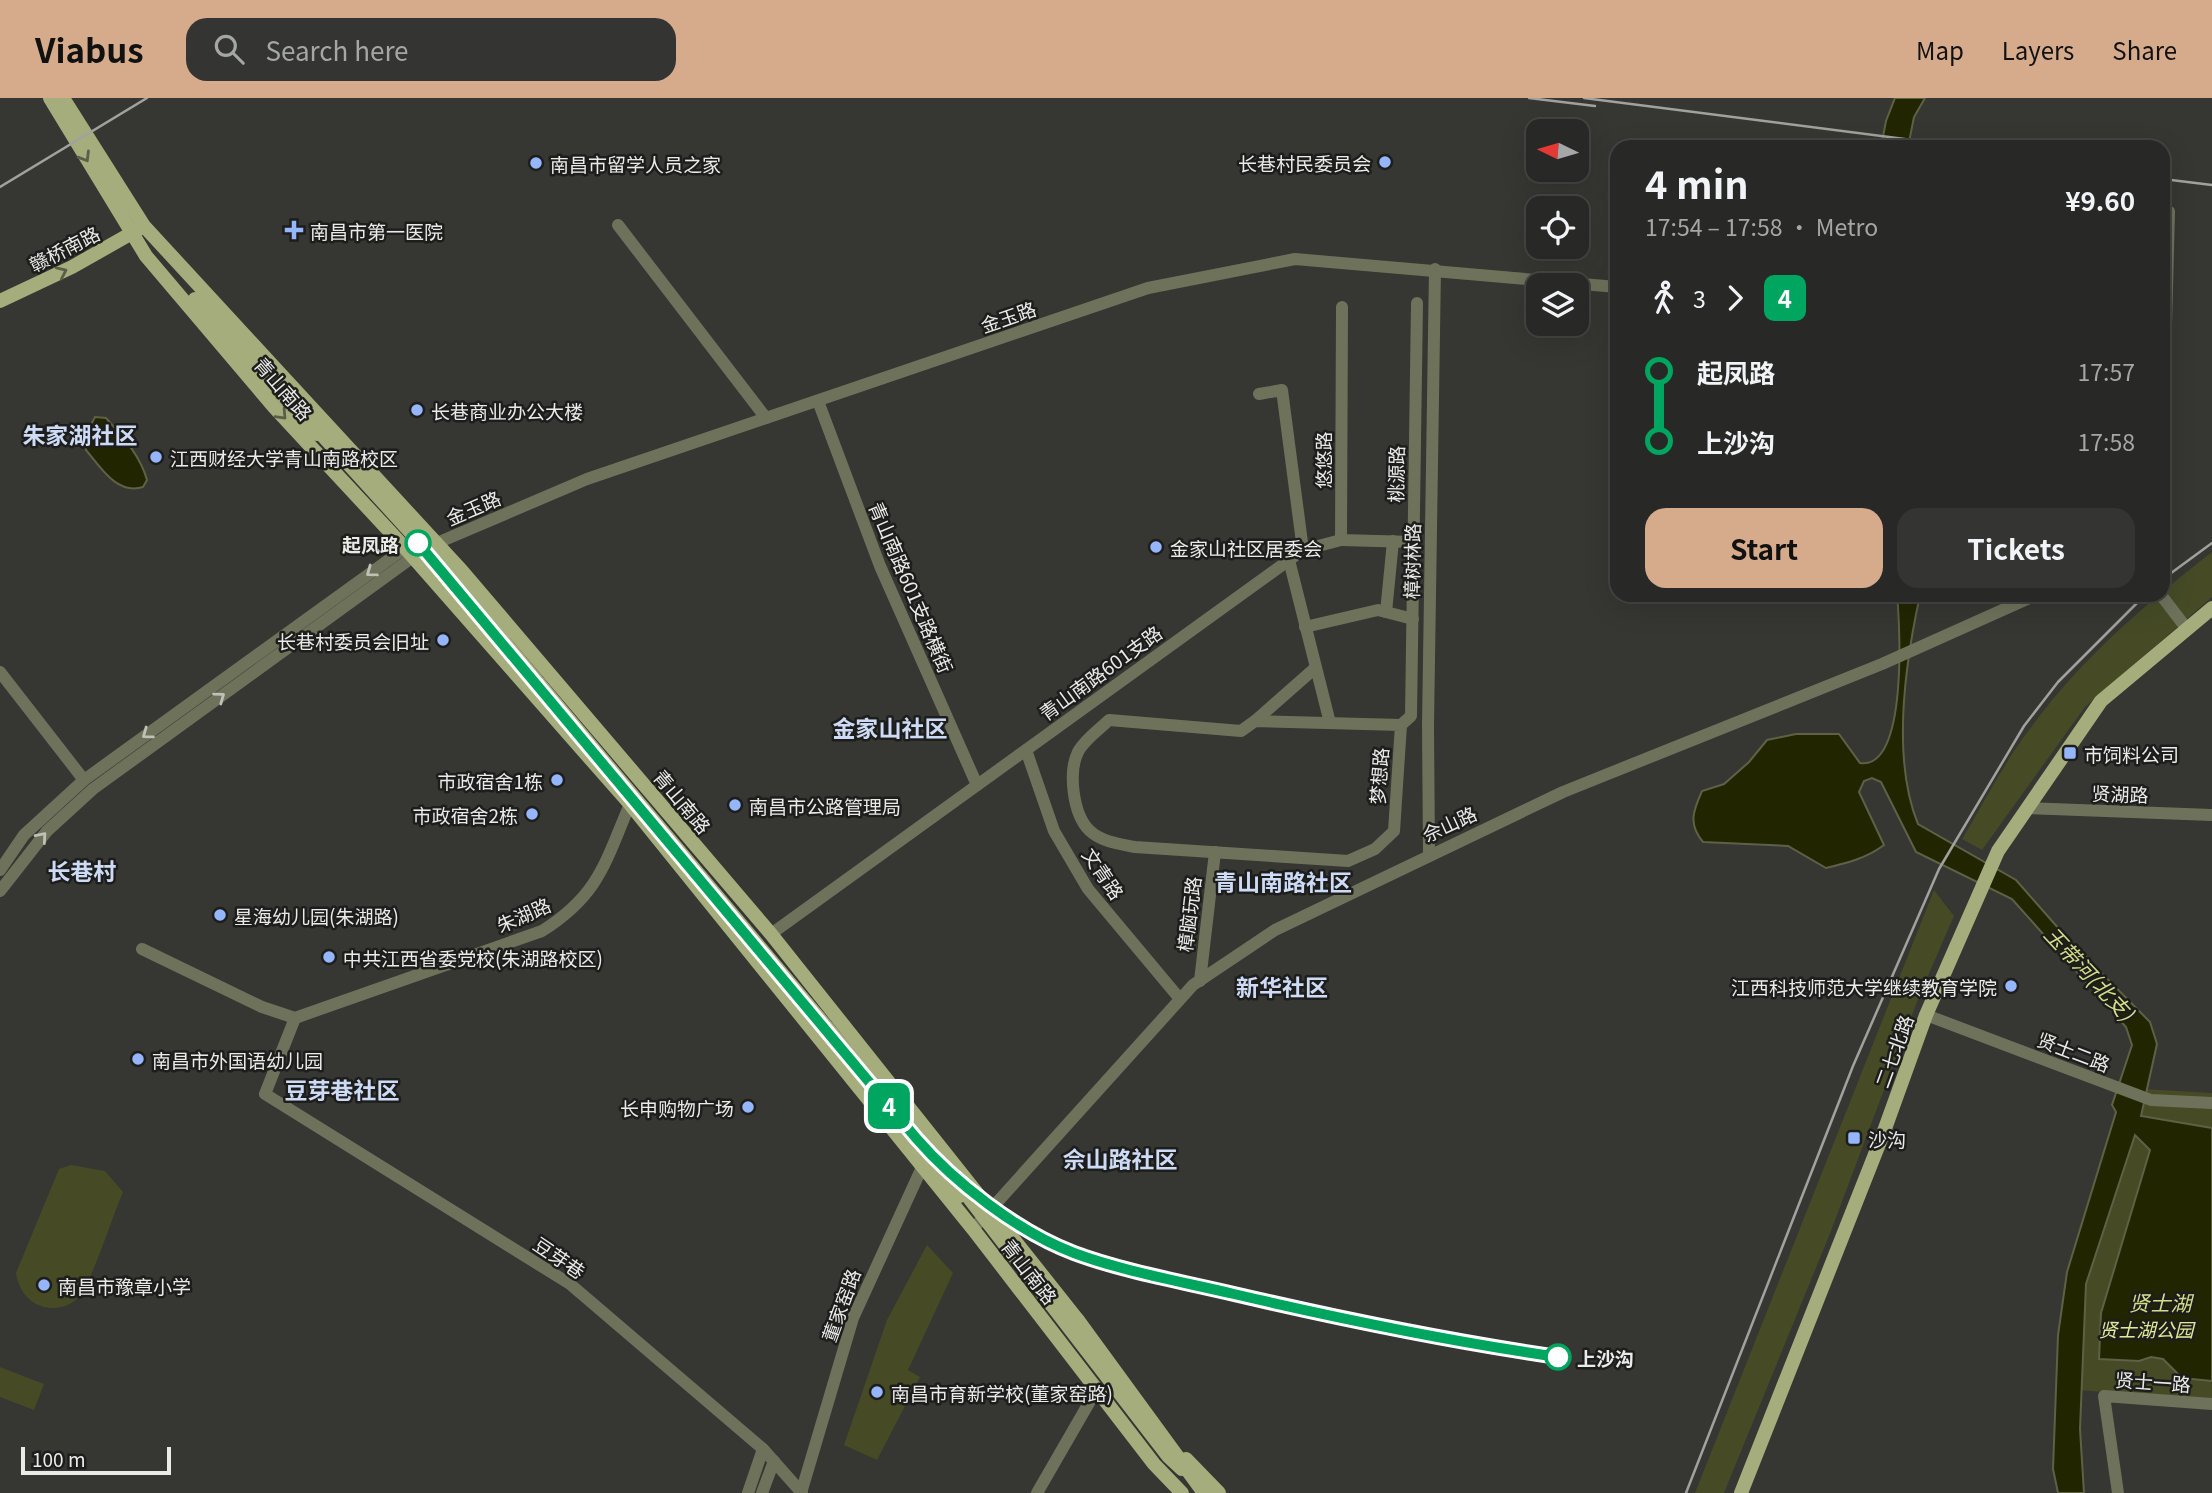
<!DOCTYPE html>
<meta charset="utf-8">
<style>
:root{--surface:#282826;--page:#343432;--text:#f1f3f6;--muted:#a5a6a7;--line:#444443;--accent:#d6ab8b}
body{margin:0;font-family:Georgia,"Noto Sans SC",serif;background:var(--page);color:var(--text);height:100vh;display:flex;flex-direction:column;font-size:26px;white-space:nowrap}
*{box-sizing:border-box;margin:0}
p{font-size:23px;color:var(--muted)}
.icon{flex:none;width:38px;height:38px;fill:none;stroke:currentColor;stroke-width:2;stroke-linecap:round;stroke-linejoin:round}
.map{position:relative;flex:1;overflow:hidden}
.side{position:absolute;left:1610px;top:42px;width:560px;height:462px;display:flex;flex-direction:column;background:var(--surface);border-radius:21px;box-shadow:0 7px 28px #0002,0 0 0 2px var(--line)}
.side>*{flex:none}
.badge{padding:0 14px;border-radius:10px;font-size:24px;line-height:46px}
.needle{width:46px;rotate:275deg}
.buttons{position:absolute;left:1526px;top:21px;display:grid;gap:14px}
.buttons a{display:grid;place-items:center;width:63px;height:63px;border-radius:14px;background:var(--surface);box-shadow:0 7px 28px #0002,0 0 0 2px var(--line);font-size:35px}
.scale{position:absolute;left:21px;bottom:18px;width:150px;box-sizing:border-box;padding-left:7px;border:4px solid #eaebe8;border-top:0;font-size:19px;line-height:24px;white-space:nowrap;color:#eaebe8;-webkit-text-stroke:5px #1d1e1c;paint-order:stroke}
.map>.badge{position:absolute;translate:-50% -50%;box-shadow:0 0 0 4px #fff}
.legs{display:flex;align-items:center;gap:10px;height:77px;padding:0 35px;font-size:23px}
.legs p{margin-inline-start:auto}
.summary{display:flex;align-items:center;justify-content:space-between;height:119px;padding:0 35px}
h1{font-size:38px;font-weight:700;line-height:52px}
.action{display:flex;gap:14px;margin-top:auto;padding:14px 35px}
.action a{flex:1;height:80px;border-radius:21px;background:var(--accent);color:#111;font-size:28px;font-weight:700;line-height:80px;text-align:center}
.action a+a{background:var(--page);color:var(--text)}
ul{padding:0 35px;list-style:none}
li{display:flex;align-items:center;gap:24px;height:70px;font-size:26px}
li i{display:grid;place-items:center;width:10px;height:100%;margin:0 9px;background:currentColor}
li i::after{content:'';width:18px;height:18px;margin:-9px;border:5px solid;border-radius:50%;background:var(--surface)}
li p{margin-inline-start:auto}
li:first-child i{background:linear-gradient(#0000 50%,currentColor 0)}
li:last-child i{background:linear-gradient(currentColor 50%,#0000 0)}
header{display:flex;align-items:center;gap:42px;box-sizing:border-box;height:98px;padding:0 35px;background:var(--accent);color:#111}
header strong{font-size:33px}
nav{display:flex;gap:38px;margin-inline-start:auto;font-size:24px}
.search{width:490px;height:63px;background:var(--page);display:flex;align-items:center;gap:18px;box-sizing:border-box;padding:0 24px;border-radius:21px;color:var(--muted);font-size:26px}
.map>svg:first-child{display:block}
.green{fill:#464b26}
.water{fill:#222600;stroke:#5e6146;stroke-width:2}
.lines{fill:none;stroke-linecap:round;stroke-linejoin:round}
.minor{stroke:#6e725b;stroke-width:12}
.major{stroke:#a6ad7d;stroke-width:14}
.rail{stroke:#a1a29e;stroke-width:2.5}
.oneway{stroke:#5b5e48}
.oneway2{stroke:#bfc1b7}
.line-1-casing{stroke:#fff;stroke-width:16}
.line-1{stroke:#00a560;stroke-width:10}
.poi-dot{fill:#95b6fd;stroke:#1d1e1c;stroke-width:2.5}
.stop-1-dot{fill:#fff;stroke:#00a560;stroke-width:3.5}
.labels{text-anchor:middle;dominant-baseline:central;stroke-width:5;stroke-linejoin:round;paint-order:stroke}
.poi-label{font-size:19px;fill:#eaebe8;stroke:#1d1e1c;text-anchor:start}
.street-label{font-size:19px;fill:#eaebe8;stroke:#1d1e1c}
.stop-label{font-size:19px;font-weight:bold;fill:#eaebe8;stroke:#1d1e1c;text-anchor:end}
.park-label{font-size:19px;font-style:italic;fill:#e0ea96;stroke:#1d1e1c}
.water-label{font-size:21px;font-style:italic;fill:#d2dd89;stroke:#1d1e1c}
.quarter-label{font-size:23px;font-weight:bold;fill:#cddbf6;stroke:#1d1e1c}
</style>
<header>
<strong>Viabus</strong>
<div class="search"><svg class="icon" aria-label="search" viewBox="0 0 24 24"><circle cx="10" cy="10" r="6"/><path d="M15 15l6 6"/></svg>Search here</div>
<nav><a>Map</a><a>Layers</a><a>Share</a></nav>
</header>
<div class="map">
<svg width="2212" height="1395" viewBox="0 0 2212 1395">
<rect width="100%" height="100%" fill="#363632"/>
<g class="green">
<path d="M2212 454V499L2085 609 1982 752 1962 741C1984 705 2003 666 2029 632 2079 563 2145 506 2212 454Z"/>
<path d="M1934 792 1954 818 1920 896 1831 1133 1724 1395H1695Z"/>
<path d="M2143 991 2212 995V1302L2078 1292 2084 1185Z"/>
<path d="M71 1067 105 1073 123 1094C111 1122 96 1172 81 1196 72 1209 55 1213 41 1208 26 1203 18 1189 16 1175L59 1071Z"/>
<path d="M927 1147 953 1175 908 1272 920 1279 877 1362 844 1347 887 1222Z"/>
<path d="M0 1269 44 1286 34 1312 0 1299Z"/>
</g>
<g class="water">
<path d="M1895 0H1925L1914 19 1908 49H1881L1886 23Z"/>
<path d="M95 319 106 320C123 339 140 357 147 382L143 389C117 397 101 370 86 352L87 334Z"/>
<path d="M1897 497H1920C1905 566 1891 660 1918 726L2016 782 2066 839 2150 924 2157 946 2141 1018 2212 1030V1283L2182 1280 2163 1261 2151 1259 2139 1263 2099 1261 2101 1215 2150 1052 2135 1037 2086 1186 2080 1331 2084 1395H2058L2053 1371 2058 1237 2067 1174 2116 1014 2112 1007 2132 947 2126 929 2012 801 1916 754 1881 684 1872 680 1864 683 1859 694 1884 747C1867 760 1847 765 1826 770L1788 748 1703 744C1688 726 1693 713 1702 693L1724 686 1749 664 1767 642 1796 636H1839L1860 665C1908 672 1900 528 1897 497Z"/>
</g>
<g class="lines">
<g class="minor">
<path d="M2163 113 2169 114 2166 227"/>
<path d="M618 127 766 320"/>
<path d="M1342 209 1341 442 1413 444"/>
<path d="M818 303 880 468 977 687"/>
<path d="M1303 452 1341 442"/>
<path d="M1289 462 1330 625"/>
<path d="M2161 497 2187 531"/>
<path d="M1386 514 1393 443"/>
<path d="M1305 529 1378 512 1413 521"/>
<path d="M0 574 84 682"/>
<path d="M1109 622 1241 633 1255 623 1401 627 1394 733 1375 751 1348 763 1135 749C1120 746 1101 744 1089 732 1073 716 1068 674 1078 654 1084 642 1100 631 1109 622Z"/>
<path d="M1255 623 1314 571"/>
<path d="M1401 627 1411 618 1417 205"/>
<path d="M1026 652 1054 733 1088 791 1180 901"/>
<path d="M2027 710 2212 717"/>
<path d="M1429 755 1428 627 1435 171"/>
<path d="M0 772 24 737 84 682 412 445"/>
<path d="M0 793 47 733 93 691 413 459 437 445 587 381 1148 190 1295 161 1617 189"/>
<path d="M771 836 1303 452 1282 292 1259 296"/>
<path d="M142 851 262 909 295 920 542 833C599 797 605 765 630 706"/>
<path d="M1200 883 1215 754"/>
<path d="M1926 917 2151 1002 2212 1005"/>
<path d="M295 920 265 996 570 1186 763 1351 802 1395"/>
<path d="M973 1131 1193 887 1275 832 1563 694 1882 566 2036 497"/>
<path d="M748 1395 763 1351"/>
<path d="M762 1395 774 1363"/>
<path d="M801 1395 853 1220 935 1041"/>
<path d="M1037 1395 1097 1291"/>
<path d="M2118 1395 2104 1298 2212 1306"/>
</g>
<g class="major">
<path d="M50 0 146 158 274 309 405 450 630 706 973 1131 1154 1366 1182 1395"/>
<path d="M63 0 144 128 462 473 771 836 1077 1221 1204 1395"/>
<path d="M195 201 317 336"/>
<path d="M0 203 72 169 139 131"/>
<path d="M313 327 504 537"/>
<path d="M495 533 866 976 960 1098"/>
<path d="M959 1087 1168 1358 1182 1371"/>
<path d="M1186 1361 1219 1395"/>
<path d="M1741 1395 1883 1036 1926 917 1998 753 2101 603 2212 510"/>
</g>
<g class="rail">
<path d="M1529 0 1595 8"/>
<path d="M1584 0 1967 49"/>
<path d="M2163 81 2212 87"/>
<path d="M0 89 147 0"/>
<path d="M2163 481 2212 445"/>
<path d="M1686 1395 1853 968 1939 771 2024 628 2058 584 2145 497"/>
</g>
</g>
<defs><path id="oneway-chevron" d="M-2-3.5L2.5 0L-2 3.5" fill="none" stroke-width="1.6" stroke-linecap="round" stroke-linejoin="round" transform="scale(1.75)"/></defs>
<g class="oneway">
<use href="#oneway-chevron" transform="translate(85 59) rotate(59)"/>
<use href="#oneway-chevron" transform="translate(62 174) rotate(-25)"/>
<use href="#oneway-chevron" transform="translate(282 317) rotate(47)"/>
</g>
<g class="oneway2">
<use href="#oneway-chevron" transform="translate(371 474) rotate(144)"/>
<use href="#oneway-chevron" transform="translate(220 599) rotate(-36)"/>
<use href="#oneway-chevron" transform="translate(147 636) rotate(144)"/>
<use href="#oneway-chevron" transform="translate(42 739) rotate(-49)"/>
</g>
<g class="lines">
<defs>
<path id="line-1" d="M418 445 916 1040C954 1084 1018 1134 1074 1155 1122 1173 1183 1184 1234 1196 1341 1221 1448 1243 1558 1259"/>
</defs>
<use href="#line-1" class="line-1-casing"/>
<use href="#line-1" class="line-1"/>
</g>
<g class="poi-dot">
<circle cx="1385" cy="64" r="7"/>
<circle cx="536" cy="65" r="7"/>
<path d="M290.5 121.5h7v7h7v7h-7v7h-7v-7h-7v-7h7z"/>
<circle cx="417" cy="312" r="7"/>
<circle cx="156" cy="359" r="7"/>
<circle cx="1156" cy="449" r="7"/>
<circle cx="443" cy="542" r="7"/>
<rect x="2063" y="648" width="14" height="14" rx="3.5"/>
<circle cx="557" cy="682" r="7"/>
<circle cx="735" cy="707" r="7"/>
<circle cx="532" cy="716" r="7"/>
<circle cx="220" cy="817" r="7"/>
<circle cx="329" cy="859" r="7"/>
<circle cx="2011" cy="888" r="7"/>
<circle cx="138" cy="961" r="7"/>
<circle cx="748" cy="1009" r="7"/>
<rect x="1847" y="1033" width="14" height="14" rx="3.5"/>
<circle cx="44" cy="1187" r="7"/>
<circle cx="877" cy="1294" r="7"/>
</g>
<g class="stop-1-dot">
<circle cx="418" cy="445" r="12"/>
<circle cx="1558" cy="1259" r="12"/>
</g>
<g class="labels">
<g class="poi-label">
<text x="1371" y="64" text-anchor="end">长巷村民委员会</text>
<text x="550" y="65">南昌市留学人员之家</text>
<text x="310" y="132">南昌市第一医院</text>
<text x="431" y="312">长巷商业办公大楼</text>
<text x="170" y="359">江西财经大学青山南路校区</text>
<text x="1170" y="449">金家山社区居委会</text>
<text x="429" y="542" text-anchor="end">长巷村委员会旧址</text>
<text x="2084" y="655">市饲料公司</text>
<text x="543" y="682" text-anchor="end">市政宿舍1栋</text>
<text x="749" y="707">南昌市公路管理局</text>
<text x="518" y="716" text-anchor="end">市政宿舍2栋</text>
<text x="234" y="817">星海幼儿园(朱湖路)</text>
<text x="343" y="859">中共江西省委党校(朱湖路校区)</text>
<text x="1997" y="888" text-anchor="end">江西科技师范大学继续教育学院</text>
<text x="152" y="961">南昌市外国语幼儿园</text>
<text x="734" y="1009" text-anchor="end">长申购物广场</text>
<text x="1868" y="1040">沙沟</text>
<text x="58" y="1187">南昌市豫章小学</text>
<text x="891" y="1294">南昌市育新学校(董家窑路)</text>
</g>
<g class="street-label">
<text transform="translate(64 150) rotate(-27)">赣桥南路</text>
<text transform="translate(1008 218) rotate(-19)">金玉路</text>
<text transform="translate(284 290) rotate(49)">青山南路</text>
<text transform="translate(1322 362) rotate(-90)">悠悠路</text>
<text transform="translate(1395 376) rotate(-89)">桃源路</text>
<text transform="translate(473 409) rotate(-23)">金玉路</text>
<text transform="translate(1411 463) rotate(-89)">樟树林路</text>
<text transform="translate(912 489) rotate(67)">青山南路601支路横街</text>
<text transform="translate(1100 574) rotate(-36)">青山南路601支路</text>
<text transform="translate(1378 678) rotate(-86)">梦想路</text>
<text transform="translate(2120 695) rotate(2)">贤湖路</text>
<text transform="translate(683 703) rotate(50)">青山南路</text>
<text transform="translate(1449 725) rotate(-25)">佘山路</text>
<text transform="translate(1104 775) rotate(56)">文青路</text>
<text transform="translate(523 816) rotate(-24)">朱湖路</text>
<text transform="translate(1188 816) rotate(-83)">樟脑玩路</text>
<text transform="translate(1893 953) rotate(-70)">二七北路</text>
<text transform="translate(2074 953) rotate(21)">贤士二路</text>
<text transform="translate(560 1159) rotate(34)">豆芽巷</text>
<text transform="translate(1030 1173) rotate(52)">青山南路</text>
<text transform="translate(840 1207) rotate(-70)">董家窑路</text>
<text transform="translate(2153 1283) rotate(4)">贤士一路</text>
</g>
<g class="stop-label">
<text x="399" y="445">起凤路</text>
<text x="1577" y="1259" text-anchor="start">上沙沟</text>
</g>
<g class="park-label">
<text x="2146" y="1230">贤士湖公园</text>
</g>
<g class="water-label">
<text transform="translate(2090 875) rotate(47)">玉带河(北支)</text>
<text x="2160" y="1204">贤士湖</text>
</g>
<g class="quarter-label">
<text x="80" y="336">朱家湖社区</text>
<text x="890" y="629">金家山社区</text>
<text x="82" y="772">长巷村</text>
<text x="1283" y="783">青山南路社区</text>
<text x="1282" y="888">新华社区</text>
<text x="342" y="991">豆芽巷社区</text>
<text x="1120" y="1060">佘山路社区</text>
</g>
</g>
</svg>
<div class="buttons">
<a><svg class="needle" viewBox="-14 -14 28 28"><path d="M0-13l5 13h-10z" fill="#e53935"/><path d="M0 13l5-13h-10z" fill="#a5a6a7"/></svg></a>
<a><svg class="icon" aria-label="locate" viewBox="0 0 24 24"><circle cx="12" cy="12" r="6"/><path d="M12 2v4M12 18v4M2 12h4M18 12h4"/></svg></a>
<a><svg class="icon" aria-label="layers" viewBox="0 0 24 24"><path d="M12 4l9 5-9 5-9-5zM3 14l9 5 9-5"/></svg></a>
</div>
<div class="scale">100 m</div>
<b class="badge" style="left:889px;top:1008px;background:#00a560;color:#fff">4</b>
<section class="side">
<div class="summary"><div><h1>4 min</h1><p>17:54 – 17:58 · Metro</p></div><b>¥9.60</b></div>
<div class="legs"><svg class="icon" aria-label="walk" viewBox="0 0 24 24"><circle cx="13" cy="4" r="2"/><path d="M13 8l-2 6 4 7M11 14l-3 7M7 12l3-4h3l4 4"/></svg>3<svg class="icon" aria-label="forward" viewBox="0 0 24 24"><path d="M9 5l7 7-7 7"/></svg><b class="badge" style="background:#00a560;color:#fff">4</b></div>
<ul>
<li><i style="color:#00a560"></i><b>起凤路</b><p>17:57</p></li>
<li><i style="color:#00a560"></i><b>上沙沟</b><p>17:58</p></li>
</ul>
<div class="action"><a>Start</a><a>Tickets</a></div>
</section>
</div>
